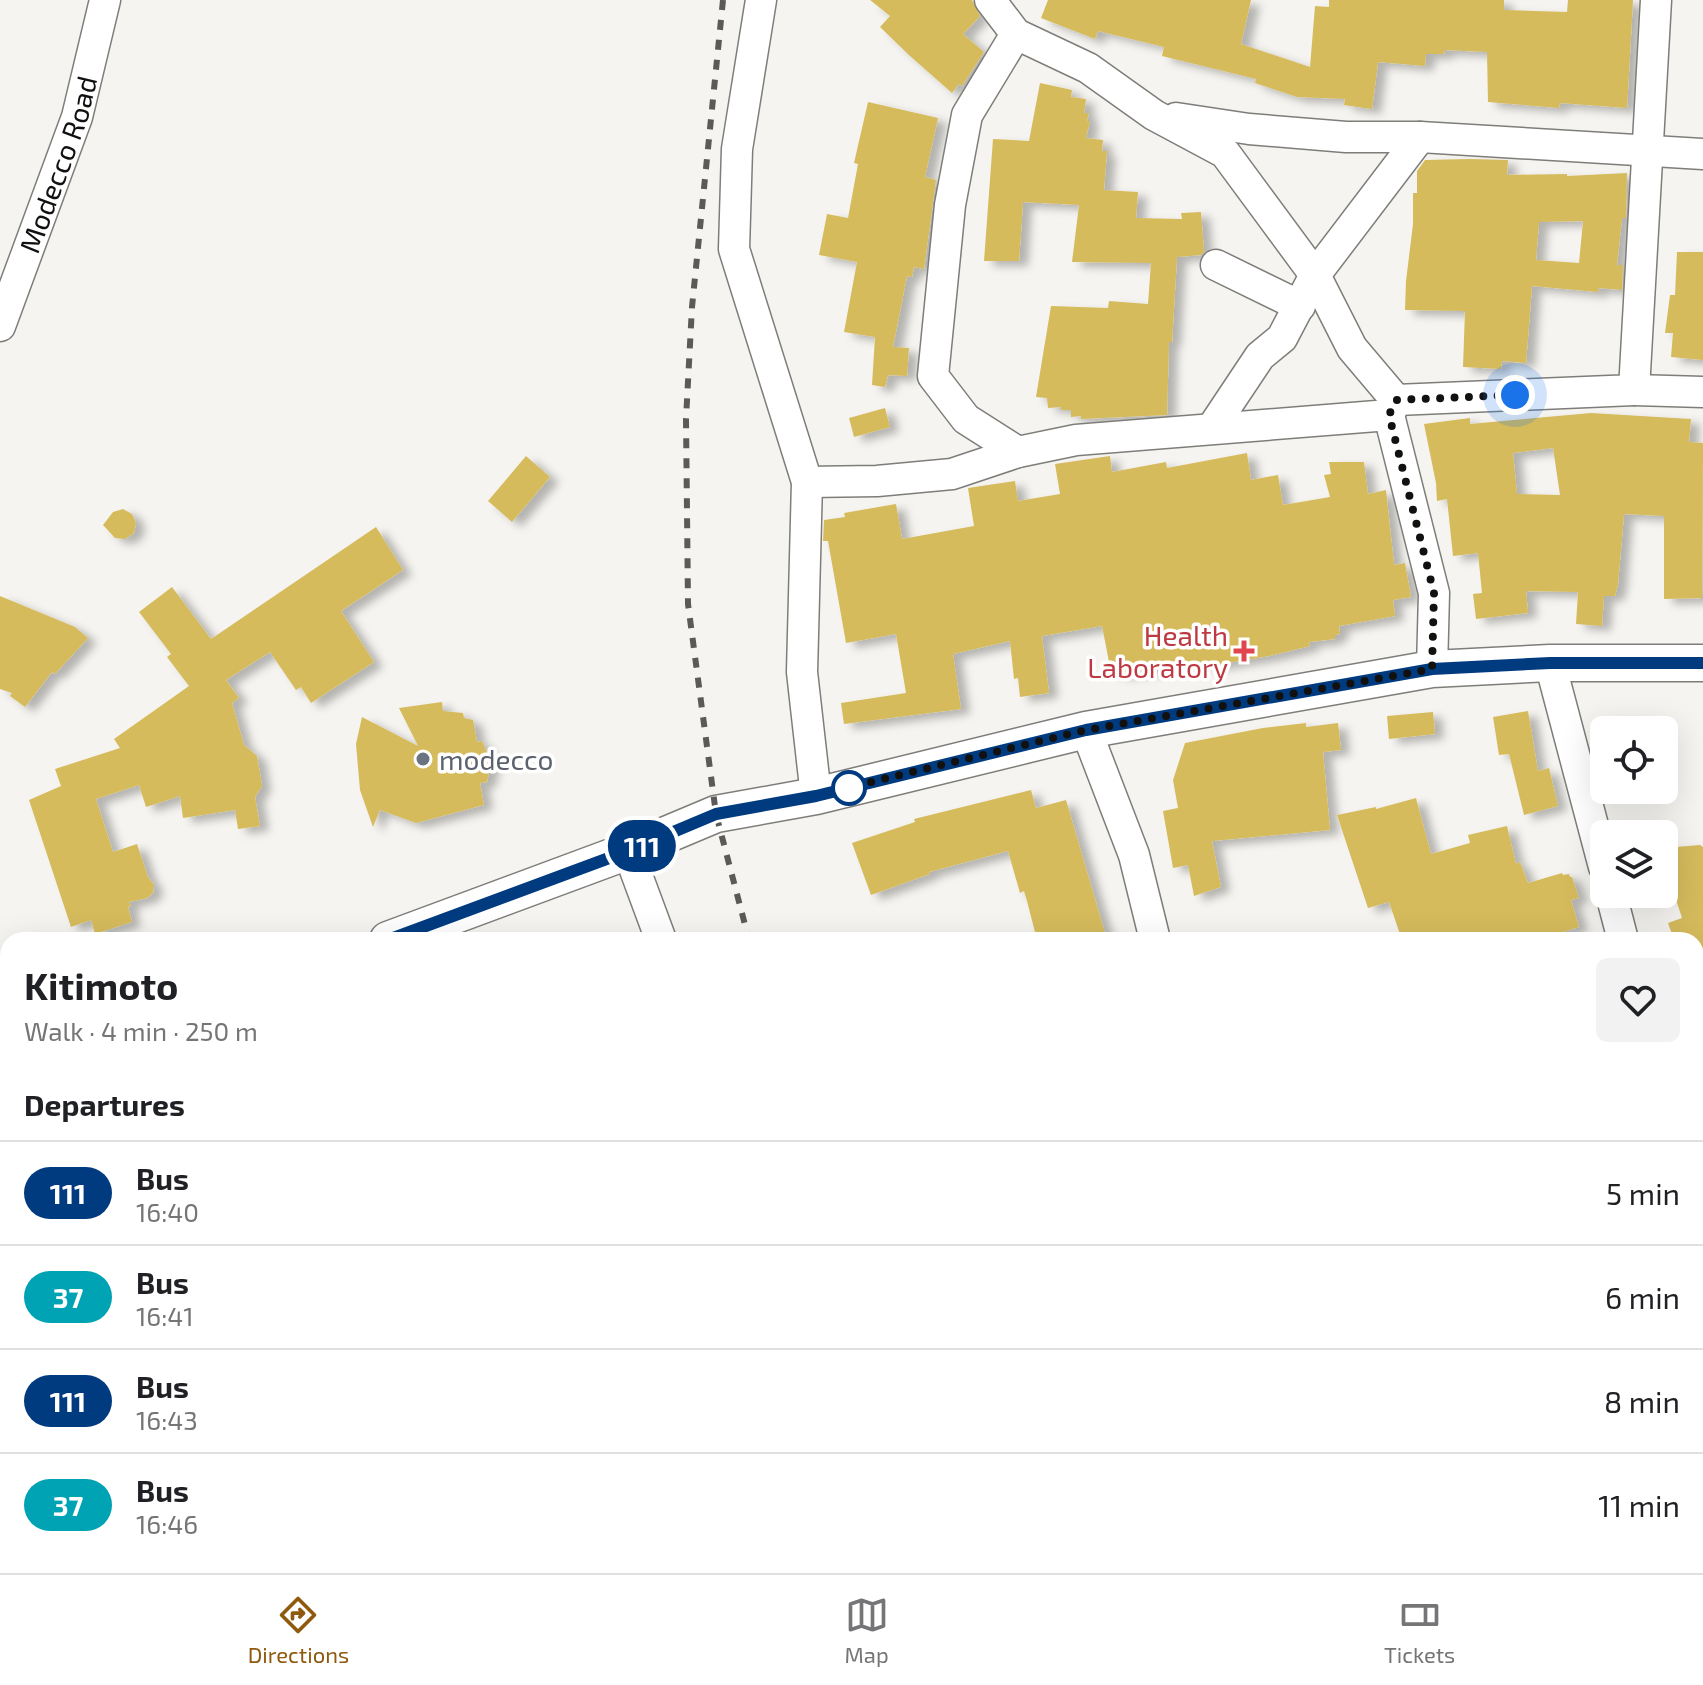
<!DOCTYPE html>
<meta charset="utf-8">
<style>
:root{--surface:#fff;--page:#f2f2f2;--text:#202124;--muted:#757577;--line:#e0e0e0;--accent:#8f590e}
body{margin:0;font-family:"Exo 2",sans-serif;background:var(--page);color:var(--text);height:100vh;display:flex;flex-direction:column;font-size:30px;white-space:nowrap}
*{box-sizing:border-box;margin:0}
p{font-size:26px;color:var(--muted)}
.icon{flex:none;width:44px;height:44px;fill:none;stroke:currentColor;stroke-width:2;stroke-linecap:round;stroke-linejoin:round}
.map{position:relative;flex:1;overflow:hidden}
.side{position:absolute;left:0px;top:932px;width:1704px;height:642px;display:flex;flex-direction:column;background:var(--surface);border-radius:24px 24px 0 0;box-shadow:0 8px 32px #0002}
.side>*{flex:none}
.badge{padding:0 16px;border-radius:26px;font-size:28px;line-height:52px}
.fabs{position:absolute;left:1590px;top:716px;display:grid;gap:16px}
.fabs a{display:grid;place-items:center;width:88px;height:88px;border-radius:12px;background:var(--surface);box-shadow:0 8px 32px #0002;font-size:40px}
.you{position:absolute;width:40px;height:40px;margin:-20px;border:6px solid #fff;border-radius:50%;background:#1a73e8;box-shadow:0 0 0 12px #1a73e833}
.map>.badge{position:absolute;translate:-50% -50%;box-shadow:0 0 0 4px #fff}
h2{padding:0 24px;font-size:30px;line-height:72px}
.round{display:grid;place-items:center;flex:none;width:84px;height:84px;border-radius:12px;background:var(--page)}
.headline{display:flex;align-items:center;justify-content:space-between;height:136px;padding:0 24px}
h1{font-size:38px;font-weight:700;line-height:60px}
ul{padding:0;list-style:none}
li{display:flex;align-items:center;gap:24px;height:104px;padding:0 24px;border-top:2px solid var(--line)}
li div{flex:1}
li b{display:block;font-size:30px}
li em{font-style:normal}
li .badge{min-width:88px;font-weight:700;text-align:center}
.dock{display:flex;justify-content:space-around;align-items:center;height:112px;border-top:2px solid var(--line);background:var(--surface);font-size:22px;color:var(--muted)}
.dock a{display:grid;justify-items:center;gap:4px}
.dock .on{color:var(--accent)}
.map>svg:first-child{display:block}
.building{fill:#d6bb5d;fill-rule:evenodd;filter:url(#shadow)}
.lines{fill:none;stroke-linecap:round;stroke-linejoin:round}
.service-casing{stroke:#7e7d79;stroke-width:17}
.minor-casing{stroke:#7e7d79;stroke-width:33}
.tertiary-casing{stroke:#7e7d79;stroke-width:39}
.path{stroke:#908f8c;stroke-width:5;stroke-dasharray:2 6;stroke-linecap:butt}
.service{stroke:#fff;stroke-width:14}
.minor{stroke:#fff;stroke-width:30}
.tertiary{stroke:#fff;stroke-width:36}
.rail{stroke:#5b5a58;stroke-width:6;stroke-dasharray:10 10;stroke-linecap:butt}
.line-casing{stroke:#fff;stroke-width:18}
.line{stroke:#003b80;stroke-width:12}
.walk{stroke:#121110;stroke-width:8;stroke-dasharray:0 14.4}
.health-dot{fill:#e0444e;stroke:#fff;stroke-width:3}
.worship-dot{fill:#6b7280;stroke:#fff;stroke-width:3}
.stop-dot{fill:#fff;stroke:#003b80;stroke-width:4}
.labels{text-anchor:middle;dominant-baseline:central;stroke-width:7;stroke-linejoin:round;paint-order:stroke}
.street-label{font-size:28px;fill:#121110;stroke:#fff}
.health-label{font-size:28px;fill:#be3a42;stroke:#fff;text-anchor:end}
.worship-label{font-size:28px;fill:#5b616d;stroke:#fff;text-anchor:start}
</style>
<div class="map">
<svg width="1703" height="1573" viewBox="0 0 1703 1573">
<defs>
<filter id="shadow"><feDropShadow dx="9" dy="5" stdDeviation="4" flood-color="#0004"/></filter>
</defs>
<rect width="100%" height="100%" fill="#f5f4f0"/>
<g class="building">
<path d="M870 0H972L980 16 963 34 984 52 962 86 959 84 952 93 910 56 880 27 890 16Z"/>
<path d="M1048 0H1251L1241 44 1310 67 1315 6 1329 7V0H1504V10L1567 12 1568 0H1633L1627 108 1560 103 1559 108 1488 102 1487 52 1445 50 1444 54H1426L1425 66 1378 62 1372 109 1344 105 1345 99 1297 97 1255 83 1256 79 1162 56 1164 47 1098 31 1095 39 1041 18Z"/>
<path d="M1040 83 1072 90 1071 97 1086 99 1084 113H1089L1087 121H1090L1086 138 1103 140 1102 151H1107L1104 190 1138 192 1136 218 1182 219 1181 213 1201 212 1204 252 1201 255 1177 257 1172 342H1169L1167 415 1081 419V416L1071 417V410H1061V407L1048 408 1047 398 1036 397 1051 306 1108 308 1109 301 1148 304 1151 263 1072 262 1079 205 1023 202 1019 261H984L993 139 1029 141Z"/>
<path d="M868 102 938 118 925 177 936 180 924 269 914 267 912 277 907 276 893 347 909 348 907 376 888 375 885 387 872 385 875 337 844 332 857 262 819 255 827 214 848 218 858 164 854 163Z"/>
<path d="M1470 159 1508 160 1507 175 1567 174V176L1627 173 1626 218H1622L1617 265H1623L1622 290 1599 288 1598 292 1532 286 1526 363 1502 361 1501 369 1463 367 1465 311 1405 310 1406 281 1413 224V193H1417V171L1425 160ZM1583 221 1579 263 1536 260 1539 222Z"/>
<path d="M1677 252H1703V360L1671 357 1673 333H1665L1670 295H1675Z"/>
<path d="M885 408 890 427 854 437 849 418Z"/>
<path d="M1591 413 1691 419 1689 442 1703 443 1702 598 1664 599V516L1624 514 1618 584 1615 596H1604L1602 626 1576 624 1578 592 1526 591 1528 613 1476 619 1473 594 1482 593 1478 553 1453 556 1447 499 1437 501 1436 483 1424 424 1470 418V424ZM1553 448 1560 495 1517 494 1513 453Z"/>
<path d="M1247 453 1251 480 1278 475 1283 505 1330 497 1324 475 1331 474 1329 462H1364L1368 494 1386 490 1394 565 1405 563 1411 597 1393 600 1395 616 1339 626 1340 634 1335 635V639L1309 642 1310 646 1269 656 1209 666 1211 661 1120 674V671L1111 672 1102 626 1042 636 1049 693 1020 697 1018 678 1014 679 1010 641 953 654 961 709 844 724 841 703 906 693 896 634 846 643 828 541H823L824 520 845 517 844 513 896 504 902 539 974 526 968 488 1015 481 1018 501 1060 494 1055 464 1110 456 1112 472 1166 462 1167 468Z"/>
<path d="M526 456 550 477 512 522 488 501Z"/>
<path d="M123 509 132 514 136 523 134 533 125 539 115 538 103 525 113 512Z"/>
<path d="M376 527 403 570 341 611 374 662 311 703 301 687 296 690 270 652 226 680 239 698 232 703 244 745 257 756 262 786 255 797 260 826 238 829 235 810 183 818 180 796 146 807 139 785 96 799 113 852 137 844 148 877 154 885 153 893 147 898 129 902 131 906 128 907 132 922 95 934 91 920 71 927 29 800 61 786 55 769 120 748 114 739 189 686 167 657 171 654 139 612 172 587 211 639Z"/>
<path d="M0 596 75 627 88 638 55 674 52 672 25 707 10 696 12 693 0 689Z"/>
<path d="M442 702 443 711 463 713 464 718 473 720 477 742 482 741 491 762 487 782 480 783 484 805 416 823 380 810 373 827 360 790 356 744 362 717 418 746 399 708Z"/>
<path d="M1528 711 1538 771 1549 768 1558 806 1524 815 1509 754 1499 755 1493 717Z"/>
<path d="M1433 712 1435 734 1389 739 1387 716Z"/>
<path d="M1306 723V727L1338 723 1341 750 1323 752 1330 830 1212 841 1221 887 1194 896 1188 865 1173 868 1163 811 1178 808 1173 780 1185 743 1263 728Z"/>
<path d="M1031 790 1036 808 1066 800 1107 940H1037L1027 901 1024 891 1020 893 1008 851 929 872 930 874 871 895 852 843 915 822 914 819Z"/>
<path d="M1416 798 1431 854 1470 843 1468 835 1507 826 1516 864 1520 862 1528 883 1562 873 1563 875 1569 874 1570 877H1572L1579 898 1571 900 1579 927 1537 940H1402L1389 902 1368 908 1337 815 1376 807V809Z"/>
<path d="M1700 845 1703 847V971H1698L1696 940H1674L1668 923 1682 918 1664 863V848Z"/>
</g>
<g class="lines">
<defs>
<path id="service" d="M242 1573 264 1566"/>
<g id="minor">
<path d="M761 0 737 149 734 249 807 482 802 672 816 796"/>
<path d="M990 0 1016 34 1088 68 1154 115 1225 153 1315 275 1352 348 1396 400 1634 390 1656 0"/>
<path d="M1016 34 967 115 950 205 933 376 966 419 1018 452"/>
<path d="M1176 118 1249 129 1346 137H1420L1703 154"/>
<path d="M1216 265 1300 306"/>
<path id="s1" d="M0 326 77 117 105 0"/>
<path d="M1634 390 1703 392"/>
<path d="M1389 415 1434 593 1432 669"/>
<path d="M1212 428 1260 356 1282 338 1315 275 1420 137"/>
<path d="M807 482 877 481 952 474 1018 452 1076 440 1389 415 1396 400"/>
<path d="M1550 663 1604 867"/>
<path d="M1086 730 1134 855 1155 940"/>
<path d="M628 851 661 940"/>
<path d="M1611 894 1623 940"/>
<path d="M494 1566 496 1573"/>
<path d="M1357 1566 1361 1573"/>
</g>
<g id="tertiary">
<path d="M388 940 628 851 716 814 816 796 1086 730 1432 669 1550 663H1703"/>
<path d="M0 1062 8 1059"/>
</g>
</defs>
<use href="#service" class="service-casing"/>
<use href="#minor" class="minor-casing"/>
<use href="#tertiary" class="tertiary-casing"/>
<g class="path">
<path d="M1038 1566 1069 1573"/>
<path d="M1204 1573 1209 1566"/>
</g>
<use href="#service" class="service"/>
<use href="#minor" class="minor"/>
<use href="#tertiary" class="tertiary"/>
<g class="rail">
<path d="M723 0 692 307 686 419 688 604 716 814 749 940"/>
<path d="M965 1566 968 1573"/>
</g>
</g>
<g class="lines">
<defs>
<path id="line" d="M388 940 628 851 716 814 816 796 1086 730 1432 669 1550 663H1703"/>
</defs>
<use href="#line" class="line-casing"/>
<use href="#line" class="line"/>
<path class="walk" d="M849 788H846L1086 730 1432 669 1434 593 1389 415 1396 400 1515 395"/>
</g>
<path class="health-dot" d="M1240 639h8v8h8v8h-8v8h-8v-8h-8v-8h8z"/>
<circle class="worship-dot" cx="423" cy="759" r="8"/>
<circle class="stop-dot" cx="849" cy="788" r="16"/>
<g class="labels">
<g class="street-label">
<text stroke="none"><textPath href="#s1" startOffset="172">Modecco Road</textPath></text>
</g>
<g class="health-label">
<text x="1228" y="635">Health<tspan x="1228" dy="32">Laboratory</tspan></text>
</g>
<g class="worship-label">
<text x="439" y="759">modecco</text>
</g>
</g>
</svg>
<div class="fabs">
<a><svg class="icon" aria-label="locate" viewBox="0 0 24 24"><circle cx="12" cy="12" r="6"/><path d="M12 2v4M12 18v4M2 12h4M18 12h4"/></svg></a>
<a><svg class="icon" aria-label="layers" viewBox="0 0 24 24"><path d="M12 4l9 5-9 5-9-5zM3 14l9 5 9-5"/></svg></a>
</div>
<div class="you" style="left:1515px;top:395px"></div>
<b class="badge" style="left:642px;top:846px;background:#003b80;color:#fff">111</b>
<section class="side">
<div class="headline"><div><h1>Kitimoto</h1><p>Walk · 4 min · 250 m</p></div><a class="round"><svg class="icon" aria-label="heart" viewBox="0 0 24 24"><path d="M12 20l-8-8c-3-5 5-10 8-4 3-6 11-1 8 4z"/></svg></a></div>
<h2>Departures</h2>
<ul>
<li><span class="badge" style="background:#003b80;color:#fff">111</span><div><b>Bus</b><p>16:40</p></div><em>5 min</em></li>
<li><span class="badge" style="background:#00a3b4;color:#fff">37</span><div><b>Bus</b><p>16:41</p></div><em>6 min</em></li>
<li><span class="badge" style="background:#003b80;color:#fff">111</span><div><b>Bus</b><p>16:43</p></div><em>8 min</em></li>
<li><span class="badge" style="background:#00a3b4;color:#fff">37</span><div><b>Bus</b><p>16:46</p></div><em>11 min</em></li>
</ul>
</section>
</div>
<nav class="dock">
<a class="on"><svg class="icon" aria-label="directions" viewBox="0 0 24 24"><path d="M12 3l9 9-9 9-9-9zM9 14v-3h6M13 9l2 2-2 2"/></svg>Directions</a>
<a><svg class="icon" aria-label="map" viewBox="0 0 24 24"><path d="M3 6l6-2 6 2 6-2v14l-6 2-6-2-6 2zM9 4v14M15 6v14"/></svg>Map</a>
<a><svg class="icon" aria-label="tickets" viewBox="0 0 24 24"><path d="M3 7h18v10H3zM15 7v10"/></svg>Tickets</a>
</nav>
